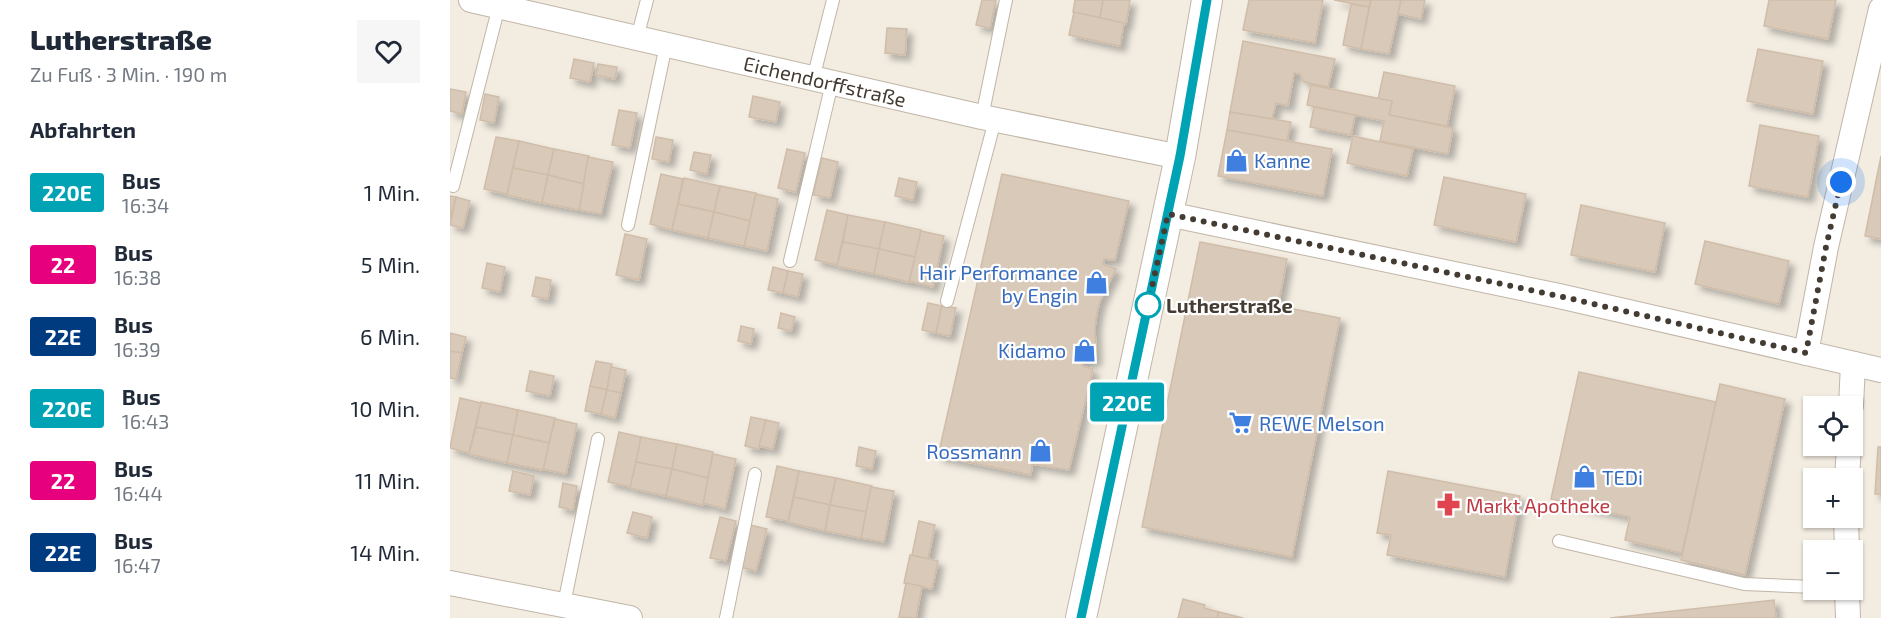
<!DOCTYPE html>
<html lang="de">
<meta charset="utf-8">
<style>
:root{--surface:#fff;--page:#f6f6f7;--text:#1f2937;--muted:#747a83}
body{margin:0;font-family:"Exo 2",sans-serif;background:var(--page);color:var(--text);height:100vh;display:flex;flex-direction:column;font-size:22px;white-space:nowrap}
*{box-sizing:border-box;margin:0}
p{font-size:20px;color:var(--muted)}
.icon{flex:none;width:33px;height:33px;fill:none;stroke:currentColor;stroke-width:2;stroke-linecap:round;stroke-linejoin:round}
.map{position:relative;flex:1;overflow:hidden}
.drawer{display:flex;flex-direction:column;background:var(--surface);width:450px}
.drawer>*{flex:none}
.badge{padding:0 12px;border-radius:4px;font-size:21px;line-height:39px}
.fabs{position:absolute;left:1353px;top:396px;display:grid;gap:12px}
.fabs a{display:grid;place-items:center;width:60px;height:60px;border-radius:0px;background:var(--surface);box-shadow:0 2px 4px #0004;font-size:30px}
.you{position:absolute;width:30px;height:30px;margin:-15px;border:4px solid #fff;border-radius:50%;background:#1a73e8;box-shadow:0 0 0 9px #1a73e833}
.map>.badge{position:absolute;translate:-50% -50%;box-shadow:0 0 0 3px #fff}
h2{padding:0 30px;font-size:22px;line-height:54px}
.round{display:grid;place-items:center;flex:none;width:63px;height:63px;border-radius:0px;background:var(--page)}
.summary{display:flex;align-items:center;justify-content:space-between;height:102px;padding:0 30px}
h1{font-size:28px;font-weight:800;line-height:45px}
ul{padding:0;list-style:none}
li{display:flex;align-items:center;gap:18px;height:72px;padding:0 30px}
li div{flex:1}
li b{display:block;font-size:22px}
li em{font-style:normal}
li .badge{min-width:66px;font-weight:700;text-align:center}
main{display:flex;flex:1;min-height:0}
.map>svg:first-child{display:block}
.building{fill:#d8c9b9;stroke:#d0bda9;stroke-width:1.5;filter:url(#shadow)}
.lines{fill:none;stroke-linecap:round;stroke-linejoin:round}
.service-casing{stroke:#c1b5a7;stroke-width:14}
.minor-casing{stroke:#c1b5a7;stroke-width:26}
.tertiary-casing{stroke:#c1b5a7;stroke-width:32}
.service{stroke:#fff;stroke-width:12}
.minor{stroke:#fff;stroke-width:24}
.tertiary{stroke:#fff;stroke-width:30}
.line-casing{stroke:#fff;stroke-width:14}
.line{stroke:#00a3b4;stroke-width:9}
.walk{stroke:#443b32;stroke-width:6;stroke-dasharray:0 10.8}
.stop-dot{fill:#fff;stroke:#00a3b4;stroke-width:3}
.labels{text-anchor:middle;dominant-baseline:central;stroke-width:4.5;stroke-linejoin:round;paint-order:stroke}
.street-label{font-size:20px;fill:#443b32;stroke:#fff}
.shop-label{font-size:20px;fill:#366cbe;stroke:#fff;text-anchor:start}
.stop-label{font-size:20px;font-weight:bold;fill:#443b32;stroke:#fff;text-anchor:start}
.health-label{font-size:20px;fill:#be3a42;stroke:#fff;text-anchor:start}
</style>
<main>
<section class="drawer">
<div class="summary"><div><h1>Lutherstraße</h1><p>Zu Fuß · 3 Min. · 190 m</p></div><a class="round"><svg class="icon" aria-label="heart" viewBox="0 0 24 24"><path d="M12 20l-8-8c-3-5 5-10 8-4 3-6 11-1 8 4z"/></svg></a></div>
<h2>Abfahrten</h2>
<ul>
<li><span class="badge" style="background:#00a3b4;color:#fff">220E</span><div><b>Bus</b><p>16:34</p></div><em>1 Min.</em></li>
<li><span class="badge" style="background:#e6007e;color:#fff">22</span><div><b>Bus</b><p>16:38</p></div><em>5 Min.</em></li>
<li><span class="badge" style="background:#003b80;color:#fff">22E</span><div><b>Bus</b><p>16:39</p></div><em>6 Min.</em></li>
<li><span class="badge" style="background:#00a3b4;color:#fff">220E</span><div><b>Bus</b><p>16:43</p></div><em>10 Min.</em></li>
<li><span class="badge" style="background:#e6007e;color:#fff">22</span><div><b>Bus</b><p>16:44</p></div><em>11 Min.</em></li>
<li><span class="badge" style="background:#003b80;color:#fff">22E</span><div><b>Bus</b><p>16:47</p></div><em>14 Min.</em></li>
</ul>
</section>
<div class="map">
<svg width="1431" height="618" viewBox="0 0 1431 618">
<defs>
<filter id="shadow"><feDropShadow dx="5.5" dy="5.5" stdDeviation="3" flood-color="#0004"/></filter>
</defs>
<rect width="100%" height="100%" fill="#f2ece1"/>
<g class="building">
<path d="M532 0H546L540 28 526 25Z"/>
<path d="M625 0H653L650 18 623 12Z"/>
<path d="M653 0H680L676 24 650 18Z"/>
<path d="M799 0H873L865 43 793 30Z"/>
<path d="M884 0H921L919 7Z"/>
<path d="M921 0H951L939 54 911 49Z"/>
<path d="M951 0H975L971 19 948 14Z"/>
<path d="M1319 0H1386L1378 39 1314 26Z"/>
<path d="M901 4 919 7 911 49 893 45Z"/>
<path d="M624 12 674 23 670 46 619 35Z"/>
<path d="M437 28 457 29 455 55 435 53Z"/>
<path d="M793 41 885 59 878 87 854 82 850 74 844 73 838 106 826 103 822 119 780 112Z"/>
<path d="M1308 49 1373 61 1363 114 1297 101Z"/>
<path d="M124 59 144 63 140 82 120 78Z"/>
<path d="M148 64 167 67 165 79 146 75Z"/>
<path d="M934 72 1005 86 997 126 939 115 942 101 928 99Z"/>
<path d="M861 85 942 101 939 115 1003 128 998 154 930 141 934 121 857 105Z"/>
<path d="M0 89 16 92 12 114 0 111Z"/>
<path d="M35 94 49 97 44 123 30 120Z"/>
<path d="M303 96 330 102 326 122 299 117Z"/>
<path d="M864 107 905 115 901 135 860 127Z"/>
<path d="M169 110 187 113 180 148 162 145Z"/>
<path d="M780 112 841 122 837 141 777 130Z"/>
<path d="M1310 125 1369 136 1358 197 1299 186Z"/>
<path d="M777 130 882 149 873 196 768 176Z"/>
<path d="M903 136 963 149 957 176 897 163Z"/>
<path d="M46 137 69 141 57 194 34 189Z"/>
<path d="M206 137 223 140 219 162 202 159Z"/>
<path d="M69 141 104 149 98 175 63 168Z"/>
<path d="M104 149 139 156 134 184 98 175Z"/>
<path d="M337 149 355 153 346 192 328 188Z"/>
<path d="M244 152 261 155 257 174 240 170Z"/>
<path d="M1431 156V239L1415 236Z"/>
<path d="M138 157 163 162 151 214 129 210Z"/>
<path d="M372 158 388 162 380 198 363 195Z"/>
<path d="M63 168 98 175 92 203 57 195Z"/>
<path d="M211 174 233 179 222 230 200 224Z"/>
<path d="M552 174 679 201 665 260 654 259 653 264 666 269 650 301 647 313 645 327 646 360 632 363V366L643 369 619 470 582 464 581 475 488 456Z"/>
<path d="M98 175 134 184 129 210 92 203Z"/>
<path d="M994 177 1076 194 1066 242 984 225Z"/>
<path d="M234 178 270 186 264 212 228 204Z"/>
<path d="M449 178 467 182 463 200 445 196Z"/>
<path d="M270 186 306 193 300 221 264 212Z"/>
<path d="M306 194 328 199 317 251 294 246Z"/>
<path d="M0 196 6 197 0 219Z"/>
<path d="M6 197 20 201 13 228 0 225Z"/>
<path d="M228 204 264 212 258 238 222 230Z"/>
<path d="M1131 205 1215 223 1205 272 1121 255Z"/>
<path d="M377 210 398 215 387 265 365 260Z"/>
<path d="M264 212 300 221 294 246 258 238Z"/>
<path d="M398 215 435 222 429 249 393 242Z"/>
<path d="M435 222 471 230 465 257 429 249Z"/>
<path d="M471 231 494 236 483 287 459 281Z"/>
<path d="M175 234 197 239 189 280 166 275Z"/>
<path d="M1255 241 1339 261 1329 304 1245 284Z"/>
<path d="M393 242 429 249 424 274 387 266Z"/>
<path d="M750 242 837 259 828 306 890 318 842 557 692 527Z"/>
<path d="M429 249 465 257 459 282 424 274Z"/>
<path d="M37 263 55 267 50 292 32 288Z"/>
<path d="M323 267 338 271 333 293 318 290Z"/>
<path d="M338 271 353 274 348 297 333 293Z"/>
<path d="M86 277 101 280 98 299 82 296Z"/>
<path d="M478 303 492 306 486 333 472 330Z"/>
<path d="M492 306 506 308 500 336 486 333Z"/>
<path d="M331 313 345 317 341 331 328 328Z"/>
<path d="M291 326 304 329 301 344 288 341Z"/>
<path d="M0 333 16 337 12 353 0 351Z"/>
<path d="M0 351 12 353 6 379 0 378Z"/>
<path d="M146 361 162 364 157 390 140 386Z"/>
<path d="M161 367 176 370 171 393 157 390Z"/>
<path d="M80 371 104 376 100 396 76 391Z"/>
<path d="M1129 372 1266 402 1232 553 1175 540 1180 517 1101 499Z"/>
<path d="M1270 384 1335 399 1295 575 1231 560Z"/>
<path d="M140 386 157 390 151 414 135 411Z"/>
<path d="M157 390 171 393 165 418 151 414Z"/>
<path d="M10 398 31 403 19 453 0 448Z"/>
<path d="M31 402 68 410 63 435 26 427Z"/>
<path d="M68 410 105 418 99 443 63 435Z"/>
<path d="M301 417 316 420 309 449 295 446Z"/>
<path d="M105 419 127 424 116 474 93 469Z"/>
<path d="M316 420 329 423 323 449 309 446Z"/>
<path d="M26 427 63 435 57 463 19 454Z"/>
<path d="M169 432 191 437 181 487 158 482Z"/>
<path d="M63 435 99 443 93 470 57 463Z"/>
<path d="M191 437 227 444 222 469 186 462Z"/>
<path d="M227 444 263 452 258 478 222 469Z"/>
<path d="M409 447 426 451 422 469 406 466Z"/>
<path d="M1428 447H1431V494H1425Z"/>
<path d="M263 454 286 459 275 509 253 503Z"/>
<path d="M186 462 222 469 216 496 180 488Z"/>
<path d="M327 466 349 471 338 521 316 517Z"/>
<path d="M222 469 258 478 253 505 216 496Z"/>
<path d="M63 471 84 476 80 495 59 491Z"/>
<path d="M349 471 386 478 380 505 344 497Z"/>
<path d="M938 471 1070 496 1055 577 937 555 941 535 927 533Z"/>
<path d="M386 478 422 486 416 512 380 505Z"/>
<path d="M113 483 127 486 123 510 109 507Z"/>
<path d="M421 487 444 491 434 542 411 538Z"/>
<path d="M344 497 380 505 375 531 338 522Z"/>
<path d="M380 505 416 512 411 538 375 531Z"/>
<path d="M183 512 202 517 197 538 177 533Z"/>
<path d="M270 517 286 521 276 561 260 558Z"/>
<path d="M469 521 485 525 478 559 462 555Z"/>
<path d="M300 525 317 529 306 571 290 567Z"/>
<path d="M460 555 488 561 482 589 454 583Z"/>
<path d="M456 583 472 586 466 618 449 617Z"/>
<path d="M733 599 755 605 754 608 769 612 767 618H728Z"/>
<path d="M1324 600 1326 618H1160Z"/>
<path d="M769 612 793 618H767Z"/>
</g>
<g class="lines">
<defs>
<g id="service">
<path d="M187 38 197 0"/>
<path d="M363 79 383 0"/>
<path d="M532 117 556 0"/>
<path d="M3 186 49 6"/>
<path d="M178 225 216 45"/>
<path d="M340 261 382 83"/>
<path d="M497 301 545 120"/>
<path d="M1109 541 1294 584 1364 587"/>
<path d="M114 604 148 439"/>
<path d="M276 618 305 474"/>
</g>
<g id="minor">
<path d="M21 0 532 117 730 157"/>
<path d="M718 214 1109 296 1431 370"/>
<path d="M1356 353 1376 247 1431 9"/>
<path d="M1401 406 1403 364"/>
<path d="M1397 478 1399 446"/>
<path d="M1396 518 1397 550"/>
<path d="M0 583 180 618"/>
<path d="M1397 590 1398 618"/>
</g>
<path id="tertiary" d="M631 618 730 157 757 0"/>
</defs>
<use href="#service" class="service-casing"/>
<use href="#minor" class="minor-casing"/>
<use href="#tertiary" class="tertiary-casing"/>
<use href="#service" class="service"/>
<use href="#minor" class="minor"/>
<use href="#tertiary" class="tertiary"/>
</g>
<g class="lines">
<defs>
<path id="line" d="M631 618 730 156 757 0"/>
</defs>
<use href="#line" class="line-casing"/>
<use href="#line" class="line"/>
<path class="walk" d="M698 305 718 214 1109 296 1356 353 1376 247 1391 182"/>
</g>
<defs>
<symbol id="shop-bare" viewBox="-9 -9 18 18"><path d="M-5-2.5h2.3a2.7 3.5 0 0 1 5.4 0H5L5.5 6h-11ZM-1.5-2.5h3a1.5 2.3 0 0 0-3 0Z" fill="#3f7fe0" stroke="#fff" stroke-width="2.5" paint-order="stroke"/></symbol>
<symbol id="supermarket-bare" viewBox="-9 -9 18 18"><path d="M-6-5.5h2.5l.6 2H6L4.5 2H-2.5L-4.4-4H-6ZM-1.5 3.2a1.3 1.3 0 1 0 .1 0ZM3 3.2a1.3 1.3 0 1 0 .1 0Z" fill="#3f7fe0" stroke="#fff" stroke-width="2.5" paint-order="stroke"/></symbol>
<symbol id="pharmacy-bare" viewBox="-9 -9 18 18"><path d="M-2-6h4v4h4v4h-4v4h-4v-4h-4v-4h4Z" fill="#e0444e" stroke="#fff" stroke-width="2.5" paint-order="stroke"/></symbol>
</defs>
<g fill-rule="evenodd">
<use href="#shop-bare" x="770" y="144" width="33" height="33"/>
<use href="#shop-bare" x="630" y="266" width="33" height="33"/>
<use href="#shop-bare" x="618" y="334" width="33" height="33"/>
<use href="#supermarket-bare" x="774" y="406" width="33" height="33"/>
<use href="#shop-bare" x="574" y="434" width="33" height="33"/>
<use href="#shop-bare" x="1118" y="460" width="33" height="33"/>
<use href="#pharmacy-bare" x="982" y="488" width="33" height="33"/>
</g>
<circle class="stop-dot" cx="698" cy="305" r="12"/>
<g class="labels">
<g class="street-label">
<text transform="translate(375 81) rotate(13)">Eichendorffstraße</text>
</g>
<g class="shop-label">
<text x="804" y="160">Kanne</text>
<text x="628" y="272" text-anchor="end">Hair Performance<tspan x="628" dy="23">by Engin</tspan></text>
<text x="616" y="350" text-anchor="end">Kidamo</text>
<text x="809" y="423">REWE Melson</text>
<text x="572" y="451" text-anchor="end">Rossmann</text>
<text x="1152" y="477">TEDi</text>
</g>
<g class="stop-label">
<text x="716" y="305">Lutherstraße</text>
</g>
<g class="health-label">
<text x="1016" y="505">Markt Apotheke</text>
</g>
</g>
</svg>
<div class="fabs">
<a><svg class="icon" aria-label="locate" viewBox="0 0 24 24"><circle cx="12" cy="12" r="6"/><path d="M12 2v4M12 18v4M2 12h4M18 12h4"/></svg></a>
<a>+</a>
<a>−</a>
</div>
<div class="you" style="left:1391px;top:182px"></div>
<b class="badge" style="left:677px;top:402px;background:#00a3b4;color:#fff">220E</b>
</div>
</main>
